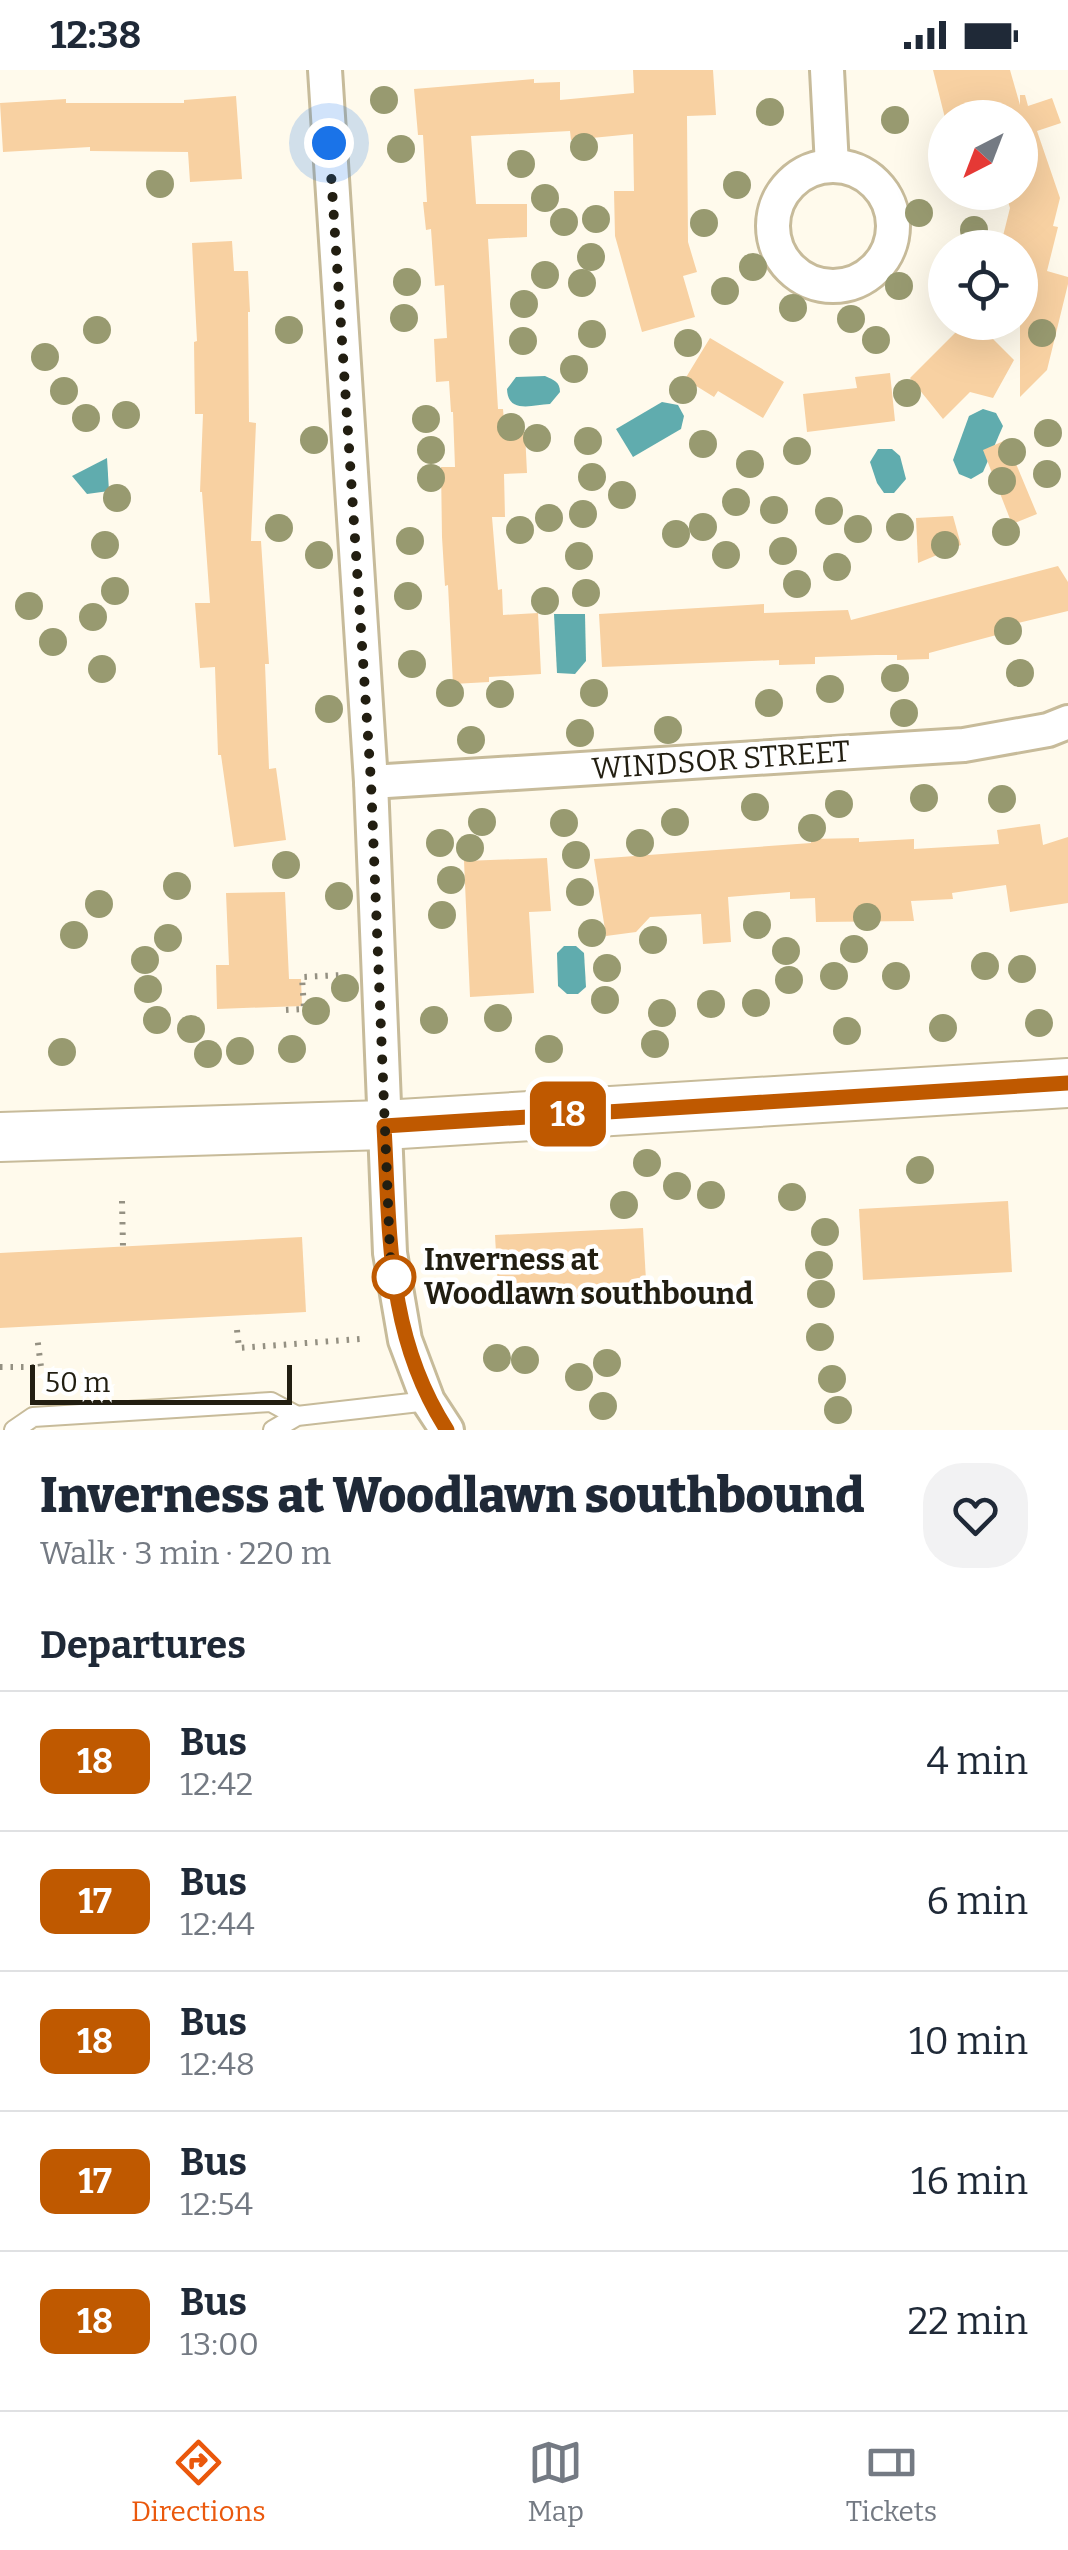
<!DOCTYPE html>
<meta charset="utf-8">
<style>
:root{--surface:#fff;--page:#f2f2f3;--text:#1f2937;--muted:#747a83;--line:#e0e1e3;--accent:#ea580c}
body{margin:0;font-family:Bitter,serif;background:var(--page);color:var(--text);height:100vh;display:flex;flex-direction:column;font-size:38px;white-space:nowrap}
*{box-sizing:border-box;margin:0}
p{font-size:32px;color:var(--muted)}
.icon{flex:none;width:55px;height:55px;fill:none;stroke:currentColor;stroke-width:2;stroke-linecap:round;stroke-linejoin:round}
.map{position:relative;height:1360px;overflow:hidden}
.sheet{display:flex;flex-direction:column;background:var(--surface);flex:1}
.sheet>*{flex:none}
.badge{padding:0 20px;border-radius:15px;font-size:35px;line-height:65px}
.needle{width:65px;rotate:222deg}
.fabs{position:absolute;left:928px;top:30px;display:grid;gap:20px}
.fabs a{display:grid;place-items:center;width:110px;height:110px;border-radius:50%;background:var(--surface);box-shadow:0 10px 40px #0002;font-size:50px}
.scale{position:absolute;left:30px;bottom:25px;width:262px;box-sizing:border-box;padding-left:10px;border:5px solid #221e11;border-top:0;font-size:28px;line-height:35px;white-space:nowrap;color:#221e11;-webkit-text-stroke:8px #fff;paint-order:stroke}
.you{position:absolute;width:50px;height:50px;margin:-25px;border:8px solid #fff;border-radius:50%;background:#1a73e8;box-shadow:0 0 0 15px #1a73e833}
.map>.badge{position:absolute;translate:-50% -50%;box-shadow:0 0 0 5px #fff}
h2{padding:0 40px;font-size:38px;line-height:90px}
.round{display:grid;place-items:center;flex:none;width:105px;height:105px;border-radius:40px;background:var(--page)}
.head{display:flex;align-items:center;justify-content:space-between;height:170px;padding:0 40px}
h1{font-size:48px;font-weight:800;line-height:75px}
ul{padding:0;list-style:none}
li{display:flex;align-items:center;gap:30px;height:140px;padding:0 40px;border-top:2px solid var(--line)}
li div{flex:1}
li b{display:block;font-size:38px}
li em{font-style:normal}
li .badge{min-width:110px;font-weight:700;text-align:center}
.status{display:flex;justify-content:space-between;align-items:center;height:70px;padding:0 50px;background:var(--surface);direction:ltr}
.status svg{height:28px;fill:currentColor}
.tabs{display:flex;justify-content:space-around;align-items:center;height:140px;border-top:2px solid var(--line);background:var(--surface);font-size:28px;color:var(--muted)}
.tabs a{display:grid;justify-items:center;gap:5px}
.tabs .active{color:var(--accent)}
.map>svg:first-child{display:block}
.water{fill:#60acae}
.building{fill:#f8d1a2}
.lines{fill:none;stroke-linecap:round;stroke-linejoin:round}
.service-casing{stroke:#c7bb9a;stroke-width:22}
.minor-casing{stroke:#c7bb9a;stroke-width:38}
.secondary-casing{stroke:#c7bb9a;stroke-width:52}
.path{stroke:#949082;stroke-width:6;stroke-dasharray:2.5 8;stroke-linecap:butt}
.service{stroke:#fff;stroke-width:18}
.minor{stroke:#fff;stroke-width:32}
.secondary{stroke:#fff;stroke-width:48}
.tree{fill:#989a70}
.line-casing{stroke:#fff;stroke-width:22}
.line{stroke:#bf5900;stroke-width:15}
.walk{stroke:#221e11;stroke-width:10;stroke-dasharray:0 18}
.stop-dot{fill:#fff;stroke:#bf5900;stroke-width:5}
.labels{text-anchor:middle;dominant-baseline:central;stroke-width:9;stroke-linejoin:round;paint-order:stroke}
.street-label{font-size:30px;fill:#221e11;stroke:#fff}
.stop-label{font-size:30px;font-weight:bold;fill:#221e11;stroke:#fff;text-anchor:start}
</style>
<div class="status"><b>12:38</b><svg viewBox="0 0 49 12"><path d="M0 12V9h3v3zM5 12V6h3v6zM10 12V3h3v9zM15 12V0h3v12zM26 1h20v11H26zM47 4h2v5h-2z"/></svg></div>
<div class="map">
<svg width="1068" height="1360" viewBox="0 0 1068 1360">
<rect width="100%" height="100%" fill="#fffaec"/>
<g class="water">
<path d="M545 306C554 310 560 312 560 322L550 334C532 335 508 344 507 319L516 307Z"/>
<path d="M662 332 678 335 684 346 681 359 633 387 616 359Z"/>
<path d="M983 339 996 343 1003 356 983 402 971 409 959 404 953 390 969 346Z"/>
<path d="M878 379H892L900 386 906 409 894 423H884L877 413 870 392Z"/>
<path d="M107 388 109 421 87 424 72 406Z"/>
<path d="M554 544H585L586 591 575 604 557 603Z"/>
<path d="M564 876H576L584 883 586 917 578 924H567L558 916 557 883Z"/>
</g>
<g class="building">
<path d="M633 0H713L716 45 687 46 688 172 697 202 683 206 695 247 642 262 615 166 614 121H634L633 64 571 70 570 61 471 66 476 134H527V167L488 169 498 339H503L505 362H525L527 403 504 404 505 447H492L498 520 502 519 503 545 538 543 541 604 489 607V612L453 614 448 515 445 516 442 467 441 397H455L453 342H451L449 311 436 312 434 269 447 268 444 215 435 216 431 159 426 160 423 132H427L423 65H418L414 19 534 9V13L560 12V30L634 23Z"/>
<path d="M933 0H1010L1020 35V25H1025L1028 36 1052 28 1061 53 1037 61 1060 128 1053 156 1058 157 1047 201 1068 207V214L1047 300 1020 327V178H1000L1010 138 1005 122H1020V48H945Z"/>
<path d="M236 26 242 109 190 112 188 82 90 81V77L3 82 0 33 66 29V33H184V30Z"/>
<path d="M232 171 234 201H248L250 242H248L249 352 256 353 251 471H261L269 594H265L269 699 276 698 286 770 234 777 221 685H218L215 597 200 598 195 533H210L202 422H200L203 344H195L194 272 197 271 192 173Z"/>
<path d="M966 252H976L1014 290 993 328 970 322 943 349 910 308Z"/>
<path d="M710 268 784 312 763 348 718 321 714 327 685 309Z"/>
<path d="M890 303 895 351 807 362 803 324 857 318 855 307Z"/>
<path d="M1006 370 1037 444 1012 454 983 380Z"/>
<path d="M953 446 961 475 918 493 916 448Z"/>
<path d="M1058 496 1068 512V541L1002 557 1004 563 929 583V589L897 590V585H876L815 587V594L779 595V590L602 597 599 544 764 534V543L848 540 851 550Z"/>
<path d="M1040 754 1043 775 1068 767V833L1010 842 1006 815 952 823 953 829 911 831 914 851 816 852 815 828 790 829V822L728 827 731 872 703 874 701 844 650 847 636 862 606 866 594 789 811 773V769L859 768V772L914 769V779L999 774 997 760Z"/>
<path d="M547 788 551 841 529 842 534 923 470 927 464 791Z"/>
<path d="M285 822 289 909H301L302 936 217 939 216 895H229L226 823Z"/>
<path d="M1008 1131 1012 1202 863 1210 859 1139Z"/>
<path d="M643 1158 647 1228 499 1236 495 1165Z"/>
<path d="M302 1167 306 1242 0 1258V1183Z"/>
</g>
<g class="lines">
<defs>
<g id="service">
<path d="M14 1360 33 1347 271 1332 297 1346"/>
<path d="M273 1360 297 1346 428 1331"/>
</g>
<g id="minor">
<path d="M325 0 371 712 390 1183 405 1270 428 1331 447 1360"/>
<path d="M827 0 832 96"/>
<circle cx="833" cy="156" r="60"/>
<path d="M371 712 964 675 1048 660 1068 652"/>
</g>
<path id="secondary" d="M0 1067 384 1055 1068 1013"/>
</defs>
<use href="#service" class="service-casing"/>
<use href="#minor" class="minor-casing"/>
<use href="#secondary" class="secondary-casing"/>
<g class="path">
<path d="M286 940 304 939 302 907 342 905"/>
<path d="M122 1131 123 1177"/>
<path d="M237 1260 239 1278 360 1269"/>
<path d="M0 1297H41L37 1266"/>
</g>
<use href="#service" class="service"/>
<use href="#minor" class="minor"/>
<use href="#secondary" class="secondary"/>
</g>
<g class="tree">
<circle cx="384" cy="30" r="14"/>
<circle cx="770" cy="42" r="14"/>
<circle cx="895" cy="50" r="14"/>
<circle cx="584" cy="77" r="14"/>
<circle cx="401" cy="79" r="14"/>
<circle cx="521" cy="94" r="14"/>
<circle cx="160" cy="114" r="14"/>
<circle cx="737" cy="115" r="14"/>
<circle cx="545" cy="128" r="14"/>
<circle cx="919" cy="143" r="14"/>
<circle cx="596" cy="149" r="14"/>
<circle cx="564" cy="152" r="14"/>
<circle cx="704" cy="153" r="14"/>
<circle cx="974" cy="160" r="14"/>
<circle cx="591" cy="187" r="14"/>
<circle cx="753" cy="197" r="14"/>
<circle cx="545" cy="205" r="14"/>
<circle cx="407" cy="212" r="14"/>
<circle cx="582" cy="213" r="14"/>
<circle cx="899" cy="216" r="14"/>
<circle cx="725" cy="221" r="14"/>
<circle cx="524" cy="234" r="14"/>
<circle cx="793" cy="238" r="14"/>
<circle cx="404" cy="248" r="14"/>
<circle cx="851" cy="249" r="14"/>
<circle cx="97" cy="260" r="14"/>
<circle cx="289" cy="260" r="14"/>
<circle cx="1042" cy="263" r="14"/>
<circle cx="592" cy="264" r="14"/>
<circle cx="876" cy="270" r="14"/>
<circle cx="523" cy="271" r="14"/>
<circle cx="688" cy="273" r="14"/>
<circle cx="45" cy="287" r="14"/>
<circle cx="574" cy="299" r="14"/>
<circle cx="683" cy="320" r="14"/>
<circle cx="64" cy="321" r="14"/>
<circle cx="907" cy="323" r="14"/>
<circle cx="126" cy="345" r="14"/>
<circle cx="86" cy="348" r="14"/>
<circle cx="426" cy="349" r="14"/>
<circle cx="511" cy="357" r="14"/>
<circle cx="1048" cy="363" r="14"/>
<circle cx="537" cy="368" r="14"/>
<circle cx="314" cy="370" r="14"/>
<circle cx="588" cy="371" r="14"/>
<circle cx="703" cy="374" r="14"/>
<circle cx="431" cy="380" r="14"/>
<circle cx="797" cy="381" r="14"/>
<circle cx="1012" cy="382" r="14"/>
<circle cx="750" cy="394" r="14"/>
<circle cx="1047" cy="404" r="14"/>
<circle cx="592" cy="407" r="14"/>
<circle cx="431" cy="408" r="14"/>
<circle cx="1002" cy="411" r="14"/>
<circle cx="622" cy="425" r="14"/>
<circle cx="117" cy="428" r="14"/>
<circle cx="736" cy="432" r="14"/>
<circle cx="774" cy="440" r="14"/>
<circle cx="829" cy="441" r="14"/>
<circle cx="583" cy="444" r="14"/>
<circle cx="549" cy="448" r="14"/>
<circle cx="703" cy="457" r="14"/>
<circle cx="900" cy="457" r="14"/>
<circle cx="279" cy="458" r="14"/>
<circle cx="858" cy="459" r="14"/>
<circle cx="520" cy="460" r="14"/>
<circle cx="1006" cy="462" r="14"/>
<circle cx="676" cy="464" r="14"/>
<circle cx="410" cy="471" r="14"/>
<circle cx="105" cy="475" r="14"/>
<circle cx="945" cy="475" r="14"/>
<circle cx="783" cy="481" r="14"/>
<circle cx="319" cy="485" r="14"/>
<circle cx="726" cy="485" r="14"/>
<circle cx="579" cy="486" r="14"/>
<circle cx="837" cy="497" r="14"/>
<circle cx="797" cy="514" r="14"/>
<circle cx="115" cy="521" r="14"/>
<circle cx="586" cy="523" r="14"/>
<circle cx="408" cy="526" r="14"/>
<circle cx="545" cy="531" r="14"/>
<circle cx="29" cy="536" r="14"/>
<circle cx="93" cy="547" r="14"/>
<circle cx="1008" cy="561" r="14"/>
<circle cx="53" cy="572" r="14"/>
<circle cx="412" cy="594" r="14"/>
<circle cx="102" cy="599" r="14"/>
<circle cx="1020" cy="603" r="14"/>
<circle cx="895" cy="608" r="14"/>
<circle cx="830" cy="619" r="14"/>
<circle cx="450" cy="623" r="14"/>
<circle cx="594" cy="623" r="14"/>
<circle cx="500" cy="624" r="14"/>
<circle cx="769" cy="633" r="14"/>
<circle cx="329" cy="639" r="14"/>
<circle cx="904" cy="643" r="14"/>
<circle cx="668" cy="660" r="14"/>
<circle cx="580" cy="663" r="14"/>
<circle cx="471" cy="670" r="14"/>
<circle cx="924" cy="728" r="14"/>
<circle cx="1002" cy="729" r="14"/>
<circle cx="839" cy="734" r="14"/>
<circle cx="755" cy="737" r="14"/>
<circle cx="482" cy="752" r="14"/>
<circle cx="675" cy="752" r="14"/>
<circle cx="564" cy="753" r="14"/>
<circle cx="812" cy="758" r="14"/>
<circle cx="440" cy="773" r="14"/>
<circle cx="640" cy="773" r="14"/>
<circle cx="470" cy="778" r="14"/>
<circle cx="576" cy="785" r="14"/>
<circle cx="286" cy="795" r="14"/>
<circle cx="451" cy="810" r="14"/>
<circle cx="177" cy="816" r="14"/>
<circle cx="580" cy="822" r="14"/>
<circle cx="339" cy="826" r="14"/>
<circle cx="99" cy="834" r="14"/>
<circle cx="442" cy="845" r="14"/>
<circle cx="867" cy="847" r="14"/>
<circle cx="757" cy="855" r="14"/>
<circle cx="592" cy="863" r="14"/>
<circle cx="74" cy="865" r="14"/>
<circle cx="168" cy="868" r="14"/>
<circle cx="653" cy="870" r="14"/>
<circle cx="854" cy="879" r="14"/>
<circle cx="786" cy="881" r="14"/>
<circle cx="145" cy="890" r="14"/>
<circle cx="985" cy="896" r="14"/>
<circle cx="607" cy="898" r="14"/>
<circle cx="1022" cy="899" r="14"/>
<circle cx="834" cy="906" r="14"/>
<circle cx="896" cy="906" r="14"/>
<circle cx="789" cy="910" r="14"/>
<circle cx="345" cy="918" r="14"/>
<circle cx="148" cy="919" r="14"/>
<circle cx="605" cy="930" r="14"/>
<circle cx="756" cy="933" r="14"/>
<circle cx="711" cy="934" r="14"/>
<circle cx="316" cy="941" r="14"/>
<circle cx="662" cy="943" r="14"/>
<circle cx="498" cy="948" r="14"/>
<circle cx="157" cy="950" r="14"/>
<circle cx="434" cy="950" r="14"/>
<circle cx="1039" cy="953" r="14"/>
<circle cx="943" cy="958" r="14"/>
<circle cx="191" cy="959" r="14"/>
<circle cx="847" cy="961" r="14"/>
<circle cx="655" cy="974" r="14"/>
<circle cx="292" cy="979" r="14"/>
<circle cx="549" cy="979" r="14"/>
<circle cx="240" cy="981" r="14"/>
<circle cx="62" cy="982" r="14"/>
<circle cx="208" cy="984" r="14"/>
<circle cx="647" cy="1093" r="14"/>
<circle cx="920" cy="1100" r="14"/>
<circle cx="677" cy="1116" r="14"/>
<circle cx="711" cy="1125" r="14"/>
<circle cx="792" cy="1127" r="14"/>
<circle cx="624" cy="1135" r="14"/>
<circle cx="825" cy="1162" r="14"/>
<circle cx="819" cy="1195" r="14"/>
<circle cx="821" cy="1224" r="14"/>
<circle cx="820" cy="1267" r="14"/>
<circle cx="497" cy="1288" r="14"/>
<circle cx="525" cy="1290" r="14"/>
<circle cx="607" cy="1293" r="14"/>
<circle cx="579" cy="1307" r="14"/>
<circle cx="832" cy="1309" r="14"/>
<circle cx="603" cy="1336" r="14"/>
<circle cx="838" cy="1340" r="14"/>
</g>
<g class="lines">
<defs>
<path id="line" d="M447 1360C386 1266 390 1163 384 1056L1068 1013"/>
</defs>
<use href="#line" class="line-casing"/>
<use href="#line" class="line"/>
<path class="walk" d="M329 73 371 712 390 1183 394 1211V1207"/>
</g>
<circle class="stop-dot" cx="394" cy="1207" r="20"/>
<g class="labels">
<g class="street-label">
<text transform="translate(721 690) rotate(-4)">WINDSOR STREET</text>
</g>
<g class="stop-label">
<text x="424" y="1190">Inverness at<tspan x="424" dy="34">Woodlawn southbound</tspan></text>
</g>
</g>
</svg>
<div class="fabs">
<a><svg class="needle" viewBox="-14 -14 28 28"><path d="M0-13l5 13h-10z" fill="#e53935"/><path d="M0 13l5-13h-10z" fill="#747a83"/></svg></a>
<a><svg class="icon" aria-label="locate" viewBox="0 0 24 24"><circle cx="12" cy="12" r="6"/><path d="M12 2v4M12 18v4M2 12h4M18 12h4"/></svg></a>
</div>
<div class="scale">50 m</div>
<div class="you" style="left:329px;top:73px"></div>
<b class="badge" style="left:568px;top:1044px;background:#bf5900;color:#fff">18</b>
</div>
<section class="sheet">
<div class="head"><div><h1>Inverness at Woodlawn southbound</h1><p>Walk · 3 min · 220 m</p></div><a class="round"><svg class="icon" aria-label="heart" viewBox="0 0 24 24"><path d="M12 20l-8-8c-3-5 5-10 8-4 3-6 11-1 8 4z"/></svg></a></div>
<h2>Departures</h2>
<ul>
<li><span class="badge" style="background:#bf5900;color:#fff">18</span><div><b>Bus</b><p>12:42</p></div><em>4 min</em></li>
<li><span class="badge" style="background:#bf5900;color:#fff">17</span><div><b>Bus</b><p>12:44</p></div><em>6 min</em></li>
<li><span class="badge" style="background:#bf5900;color:#fff">18</span><div><b>Bus</b><p>12:48</p></div><em>10 min</em></li>
<li><span class="badge" style="background:#bf5900;color:#fff">17</span><div><b>Bus</b><p>12:54</p></div><em>16 min</em></li>
<li><span class="badge" style="background:#bf5900;color:#fff">18</span><div><b>Bus</b><p>13:00</p></div><em>22 min</em></li>
</ul>
</section>
<nav class="tabs">
<a class="active"><svg class="icon" aria-label="directions" viewBox="0 0 24 24"><path d="M12 3l9 9-9 9-9-9zM9 14v-3h6M13 9l2 2-2 2"/></svg>Directions</a>
<a><svg class="icon" aria-label="map" viewBox="0 0 24 24"><path d="M3 6l6-2 6 2 6-2v14l-6 2-6-2-6 2zM9 4v14M15 6v14"/></svg>Map</a>
<a><svg class="icon" aria-label="tickets" viewBox="0 0 24 24"><path d="M3 7h18v10H3zM15 7v10"/></svg>Tickets</a>
</nav>
